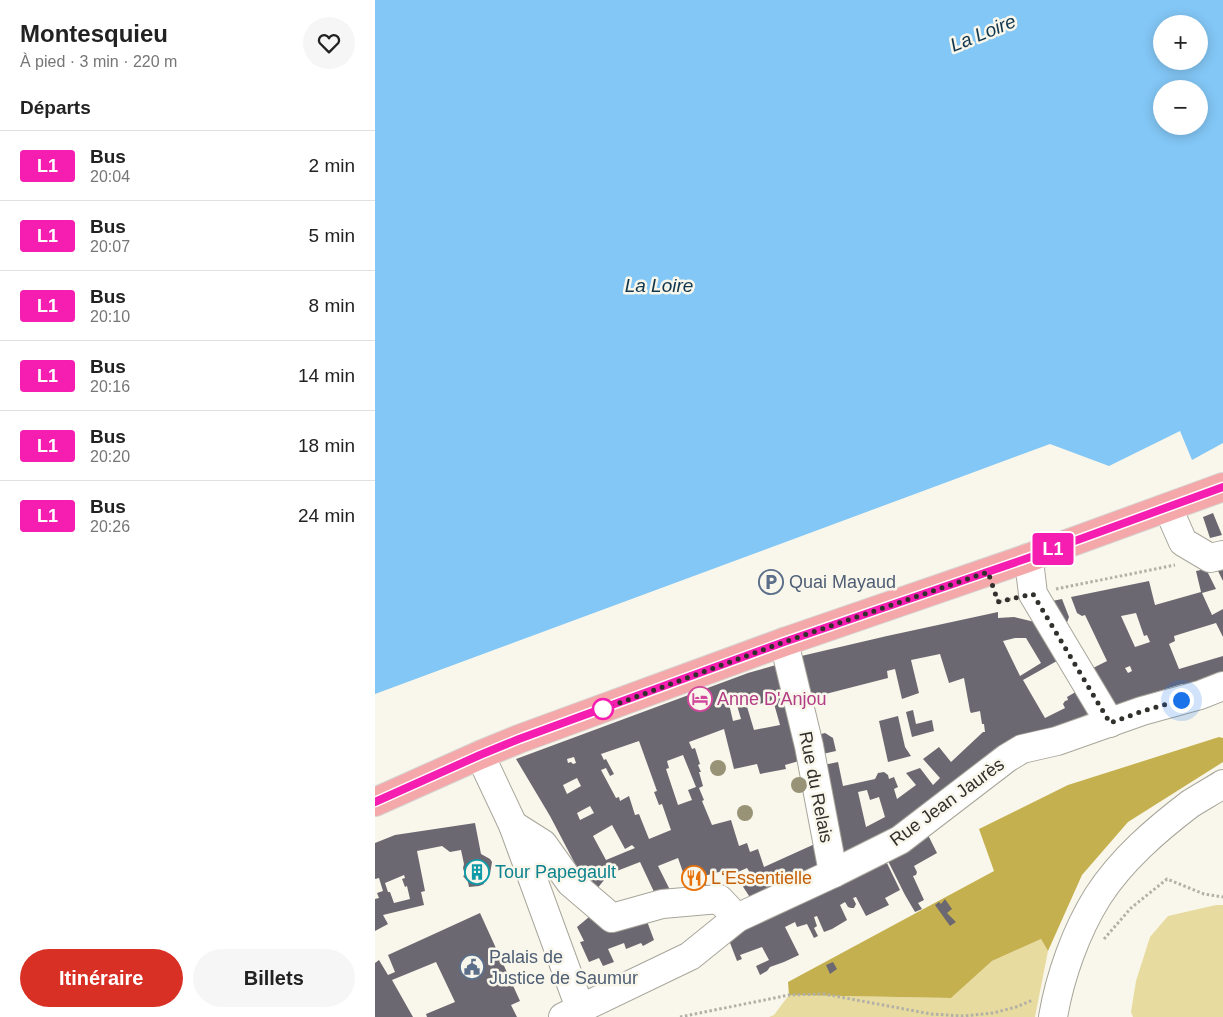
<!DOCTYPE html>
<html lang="fr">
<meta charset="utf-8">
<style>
:root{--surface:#fff;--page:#f6f6f6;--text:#222;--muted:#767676;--line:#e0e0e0;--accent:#d93025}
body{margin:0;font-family:Helvetica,sans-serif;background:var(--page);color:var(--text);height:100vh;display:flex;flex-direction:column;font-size:19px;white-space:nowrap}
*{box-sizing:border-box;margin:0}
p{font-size:16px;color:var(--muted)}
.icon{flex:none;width:28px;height:28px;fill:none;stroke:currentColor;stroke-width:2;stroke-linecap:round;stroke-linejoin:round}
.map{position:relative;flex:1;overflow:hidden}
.panel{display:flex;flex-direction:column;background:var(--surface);width:375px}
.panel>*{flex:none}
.badge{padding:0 10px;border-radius:4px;font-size:18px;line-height:32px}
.controls{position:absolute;left:778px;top:15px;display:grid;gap:10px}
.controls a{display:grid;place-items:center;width:55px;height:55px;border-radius:50%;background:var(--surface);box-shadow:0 2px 12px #0003;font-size:25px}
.you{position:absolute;width:25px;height:25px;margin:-12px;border:4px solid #fff;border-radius:50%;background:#1a73e8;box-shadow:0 0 0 8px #1a73e833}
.map>.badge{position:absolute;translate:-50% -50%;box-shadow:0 0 0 2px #fff}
h2{padding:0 20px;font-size:19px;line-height:45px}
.round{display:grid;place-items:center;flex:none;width:52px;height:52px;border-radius:26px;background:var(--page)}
.overview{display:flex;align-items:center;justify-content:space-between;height:85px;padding:0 20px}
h1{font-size:24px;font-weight:700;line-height:38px}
.action{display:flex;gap:10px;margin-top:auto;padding:10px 20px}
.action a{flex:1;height:58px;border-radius:30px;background:var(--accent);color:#fff;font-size:20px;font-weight:700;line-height:58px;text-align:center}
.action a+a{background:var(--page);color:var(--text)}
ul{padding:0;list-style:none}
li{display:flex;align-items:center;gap:15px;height:70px;padding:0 20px;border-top:1px solid var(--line)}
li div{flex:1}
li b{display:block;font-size:19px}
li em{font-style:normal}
li .badge{min-width:55px;font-weight:700;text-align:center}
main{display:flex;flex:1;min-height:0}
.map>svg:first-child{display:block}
.green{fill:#e8db9f}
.forest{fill:#c5b04f}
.water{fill:#83c7f6;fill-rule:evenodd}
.building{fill:#6c6871;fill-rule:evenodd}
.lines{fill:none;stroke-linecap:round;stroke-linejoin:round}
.minor-casing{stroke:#a8a69b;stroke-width:30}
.major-casing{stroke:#d6d6d5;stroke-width:30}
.path{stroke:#b2b0a7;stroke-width:3;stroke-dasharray:2.5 2.5;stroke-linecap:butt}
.minor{stroke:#fff;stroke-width:28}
.major{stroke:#f5a8a9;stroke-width:28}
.tree{fill:#989276}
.line-casing{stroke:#fff;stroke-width:11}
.line{stroke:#f51eb1;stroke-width:8}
.walk{stroke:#31302c;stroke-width:5;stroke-dasharray:0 9}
.stop-dot{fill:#fff;stroke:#f51eb1;stroke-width:2.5}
.labels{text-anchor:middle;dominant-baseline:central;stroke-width:5;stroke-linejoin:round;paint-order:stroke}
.service-label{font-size:18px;fill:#4e5e75;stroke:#f9f7eb;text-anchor:start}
.hotel-label{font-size:18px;fill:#b23c85;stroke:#f9f7eb;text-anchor:start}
.street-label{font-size:18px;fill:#31302c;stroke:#f9f7eb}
.culture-label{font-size:18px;fill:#0d838f;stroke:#f9f7eb;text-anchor:start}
.food-label{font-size:18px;fill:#c56008;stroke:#f9f7eb;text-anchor:start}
.water-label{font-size:19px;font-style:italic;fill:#11374f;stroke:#f9f7eb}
</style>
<main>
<section class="panel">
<div class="overview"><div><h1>Montesquieu</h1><p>À pied · 3 min · 220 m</p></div><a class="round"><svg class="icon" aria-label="heart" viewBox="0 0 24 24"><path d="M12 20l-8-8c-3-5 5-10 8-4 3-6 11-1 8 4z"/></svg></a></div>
<h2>Départs</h2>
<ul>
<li><span class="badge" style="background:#f51eb1;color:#fff">L1</span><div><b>Bus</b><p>20:04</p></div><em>2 min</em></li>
<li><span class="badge" style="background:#f51eb1;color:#fff">L1</span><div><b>Bus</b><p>20:07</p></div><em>5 min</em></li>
<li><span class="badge" style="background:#f51eb1;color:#fff">L1</span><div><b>Bus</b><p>20:10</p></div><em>8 min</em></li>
<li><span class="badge" style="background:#f51eb1;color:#fff">L1</span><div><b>Bus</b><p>20:16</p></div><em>14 min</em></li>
<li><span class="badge" style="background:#f51eb1;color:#fff">L1</span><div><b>Bus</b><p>20:20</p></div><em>18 min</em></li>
<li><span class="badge" style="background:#f51eb1;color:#fff">L1</span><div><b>Bus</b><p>20:26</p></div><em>24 min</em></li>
</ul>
<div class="action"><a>Itinéraire</a><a>Billets</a></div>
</section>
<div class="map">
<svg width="848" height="1017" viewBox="0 0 848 1017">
<rect width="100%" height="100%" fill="#f9f7eb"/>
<g class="green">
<path d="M841 905H848V1017H758L756 1012 761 981 775 937 793 916Z"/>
<path d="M666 939 673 951 660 1017H394L399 1015 414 995 576 998 617 961Z"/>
</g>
<path class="forest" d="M844 737 848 738V762L753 822 707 875 673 951 666 939 617 961 576 998 414 995 413 982 619 871 604 829 693 785Z"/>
<path class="water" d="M0 0H848V443L817 460 805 431 734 466 675 444 0 694ZM786 24H824V61H786ZM786 89H824V126H786Z"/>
<g class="building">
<path d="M838 513 847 535 835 538 828 517Z"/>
<path d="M848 566V581L841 567Z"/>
<path d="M831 569 841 589 827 593 837 615 848 609V637L841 623 799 636 800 641 794 644 804 669 848 656V674L811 685 807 684 761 698 736 711 712 671 732 661 710 615 707 616 702 613 696 597 774 581 780 605 826 592 821 571ZM761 613 769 636 772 635 775 642 760 647 746 616ZM755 666 757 671 753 673 750 668Z"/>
<path d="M687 599 694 617 690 628 672 602Z"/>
<path d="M623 612V618L639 617 668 624 689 657 648 680 670 718 690 708 688 704 690 701 693 700 692 697 704 690 715 713 691 724 642 739 609 758 567 796 531 824 465 859 444 766 463 762 468 786 500 779 503 773 509 772 513 775 514 779 519 777 523 787 519 789 522 799 541 785 531 773 545 768 558 785 565 778 548 759 564 747 576 762 608 732H610L609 724H607L605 711 596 713 595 711 589 678 574 683 565 654 536 660 544 693 527 699 520 669 512 671 513 678 431 699 422 657 512 636ZM640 638H651L666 663 645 676 628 641ZM492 790 495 800 504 797 510 817 491 827 483 792Z"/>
<path d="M408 663 424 761 410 765 411 769 385 774 382 764 359 769 349 729 314 742 317 749 320 748 325 764 323 765 326 772H324L328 786 324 788 329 800 327 801 337 825 356 820 364 846 372 843 375 852 383 849 389 867 442 843 447 867 376 899 365 882 377 876 372 868 354 876 351 870 329 876 332 888 314 889 303 858 283 866 295 890 280 894 265 862 234 874 221 890 207 877 175 816 141 759 373 673ZM379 698 381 705 398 700 405 725 379 730 370 700ZM361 702 366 719 358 721 354 704ZM264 741 282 791 279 792 284 805 287 804 296 830 274 839 264 814 260 815 254 796 245 801 244 797 241 798 226 770 231 768 235 776 239 774 231 759 229 760 226 754ZM308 755 321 787 313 790 317 800 303 805 291 769 294 768 292 761ZM199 757 201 763 198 764 196 762 193 763 192 759ZM202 778 206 786 192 794 188 785ZM215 806 219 813 205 820 202 813ZM237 825 250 849 257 845 260 848 231 860 218 836Z"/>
<path d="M538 710 541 724 557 720 559 731 537 737 531 712Z"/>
<path d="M523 716 530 747 536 756 513 762 504 721Z"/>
<path d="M450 733 458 738 461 751 443 755 438 736Z"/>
<path d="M100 823 106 854 115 859 117 862 115 874 108 882 109 884 104 886 94 887 93 882 88 876 90 875 88 868 89 864 86 850 75 852 67 846 42 851 50 891 46 892 49 905 8 915 13 924 0 931V899L4 898 2 893 8 891 4 878 0 879V843L20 835ZM29 875 30 878 27 879 30 887 32 886 35 899 19 903 15 892H13L10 883Z"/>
<path d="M553 835 562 853 539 866 542 872 541 875 538 876 549 900 543 903 547 909 540 912 530 895 511 857Z"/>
<path d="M509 857 525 890 510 898 514 905 491 916 481 897 478 898 481 904 479 908H476L473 907 470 902 465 905 472 920 457 929 449 932 442 916 439 917 442 926 439 928 443 936 439 938 432 924 422 927 420 922 410 927 424 955 409 962 395 967 392 971 385 975 381 966 394 960 387 947 365 955 367 959 362 961 352 935Z"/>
<path d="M570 899 577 909 572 913 581 922 575 926 560 905 564 902 566 904Z"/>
<path d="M220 912 270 916 279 940 268 946 266 943 251 949 249 943 233 949 239 962 228 966 224 958 214 962 205 942 209 941 202 927Z"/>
<path d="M105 913 145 1001 136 1005 142 1017H52L51 1014 80 1002 61 962 17 980 38 1017H0V963L4 960 13 975 20 972 13 955Z"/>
<path d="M458 962 462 969 455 974 451 965Z"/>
</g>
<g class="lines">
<defs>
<g id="minor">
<path d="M793 508 808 542 835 558 848 555"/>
<path d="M653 558 655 569 658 594 735 723"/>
<path d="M409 642 434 746 457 867 459 873"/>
<path d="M105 755 138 825 205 1008"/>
<path d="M138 825 168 844 195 882 237 918 287 904 344 899 362 918"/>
<path d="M188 1017 315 956 362 918 459 873 525 840 632 758 647 749 682 741 767 711 825 695 848 686"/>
<path d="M678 1017C685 976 701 931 723 896 747 859 781 830 815 804 826 797 837 791 848 784"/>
</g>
<path id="major" d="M0 802 105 755 144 739 409 642 653 558 848 487"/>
</defs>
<use href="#minor" class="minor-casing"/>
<use href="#major" class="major-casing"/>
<g class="path">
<path d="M681 589 800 565"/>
<path d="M621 594 623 602 636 599"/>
<path d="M729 939 756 908 792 879 829 894 848 897"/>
<path d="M305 1017 414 995 449 994 556 1014 588 1016 618 1013 641 1007 658 1000"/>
</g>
<use href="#minor" class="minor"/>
<use href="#major" class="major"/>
</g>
<g class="tree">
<circle cx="343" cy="768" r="8"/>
<circle cx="424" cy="785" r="8"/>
<circle cx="370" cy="813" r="8"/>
</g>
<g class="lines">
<defs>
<path id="line" d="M0 802 105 755 144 739 409 642 653 558 848 487"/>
</defs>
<use href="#line" class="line-casing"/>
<use href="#line" class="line"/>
<path class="walk" d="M228 709 409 642 613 572 623 602 658 594 735 723 768 711 806 700"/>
</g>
<defs>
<symbol id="parking-ring" viewBox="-11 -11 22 22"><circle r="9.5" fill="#f9f7eb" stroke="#5c6f8a" stroke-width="1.5"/><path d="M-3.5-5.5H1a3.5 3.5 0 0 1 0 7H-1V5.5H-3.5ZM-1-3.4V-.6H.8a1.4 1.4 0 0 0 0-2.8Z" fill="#5c6f8a"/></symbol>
<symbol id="hotel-ring" viewBox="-11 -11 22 22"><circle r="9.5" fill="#f9f7eb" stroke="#d1479c" stroke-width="1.5"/><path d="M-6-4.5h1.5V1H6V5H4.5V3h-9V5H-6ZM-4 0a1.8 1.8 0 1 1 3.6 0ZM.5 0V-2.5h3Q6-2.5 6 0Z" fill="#d1479c"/></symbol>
<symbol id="building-ring" viewBox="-11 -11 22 22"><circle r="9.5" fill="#f9f7eb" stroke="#0f9aa8" stroke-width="1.5"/><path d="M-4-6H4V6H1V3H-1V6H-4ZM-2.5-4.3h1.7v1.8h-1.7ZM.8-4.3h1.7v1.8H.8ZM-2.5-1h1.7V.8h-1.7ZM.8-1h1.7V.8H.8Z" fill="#0f9aa8"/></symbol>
<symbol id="restaurant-ring" viewBox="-11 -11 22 22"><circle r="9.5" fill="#f9f7eb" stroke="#e8710a" stroke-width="1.5"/><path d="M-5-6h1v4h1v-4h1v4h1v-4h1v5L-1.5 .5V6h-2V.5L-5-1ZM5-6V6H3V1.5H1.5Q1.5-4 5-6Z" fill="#e8710a"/></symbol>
<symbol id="civic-ring" viewBox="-11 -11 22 22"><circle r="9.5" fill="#f9f7eb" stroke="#5c6f8a" stroke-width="1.5"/><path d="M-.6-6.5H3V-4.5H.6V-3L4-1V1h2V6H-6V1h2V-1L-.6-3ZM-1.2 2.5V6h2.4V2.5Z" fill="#5c6f8a"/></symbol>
</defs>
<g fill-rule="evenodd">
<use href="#parking-ring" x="382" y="568" width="28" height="28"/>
<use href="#hotel-ring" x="311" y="685" width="28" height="28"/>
<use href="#building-ring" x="88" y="858" width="28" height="28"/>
<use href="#restaurant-ring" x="305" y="864" width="28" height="28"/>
<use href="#civic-ring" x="83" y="953" width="28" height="28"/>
</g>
<circle class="stop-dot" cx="228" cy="709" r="10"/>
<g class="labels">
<g class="service-label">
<text x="414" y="582">Quai Mayaud</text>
<text x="114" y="957">Palais de<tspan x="114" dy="21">Justice de Saumur</tspan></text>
</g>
<g class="hotel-label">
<text x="342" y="699">Anne D'Anjou</text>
</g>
<g class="street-label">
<text transform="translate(441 787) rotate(79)">Rue du Relais</text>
<text transform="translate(572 802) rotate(-36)">Rue Jean Jaurès</text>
</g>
<g class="culture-label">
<text x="120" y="872">Tour Papegault</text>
</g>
<g class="food-label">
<text x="336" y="878">L‘Essentielle</text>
</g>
<g class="water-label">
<text transform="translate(608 33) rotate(-22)">La Loire</text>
<text x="284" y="285">La Loire</text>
</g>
</g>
</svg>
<div class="controls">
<a>+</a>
<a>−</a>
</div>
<div class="you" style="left:806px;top:700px"></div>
<b class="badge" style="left:678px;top:549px;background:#f51eb1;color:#fff">L1</b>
</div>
</main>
